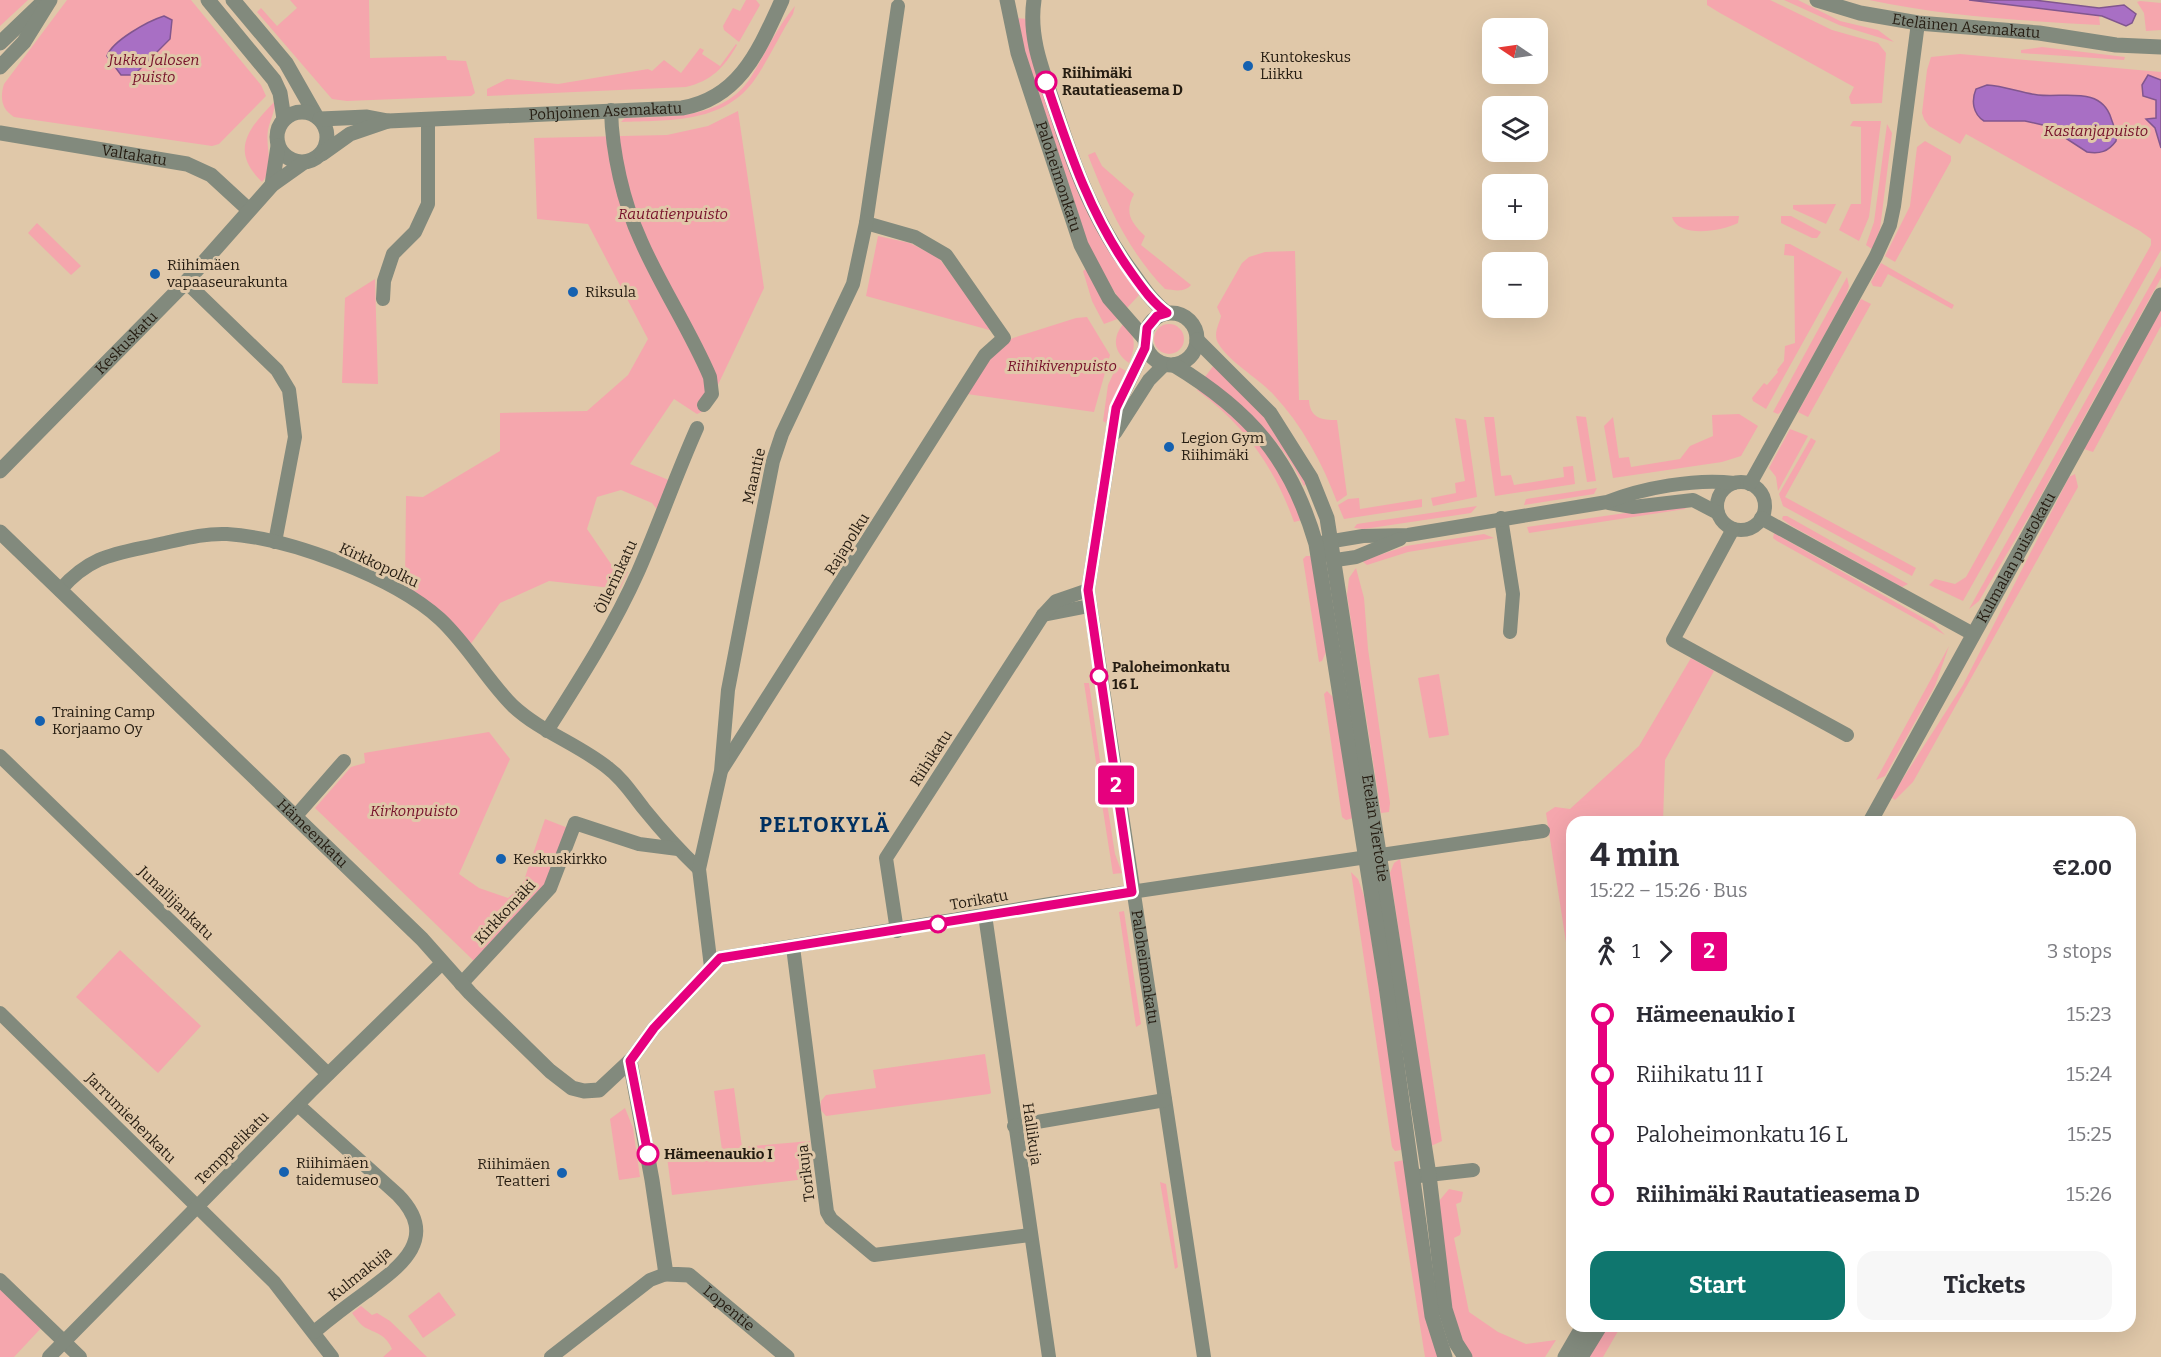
<!DOCTYPE html>
<meta charset="utf-8">
<style>
:root{--surface:#fff;--page:#f7f7f7;--text:#2b2b33;--muted:#7c7c81;--accent:#0f766e}
body{margin:0;font-family:Bitter,serif;background:var(--page);color:var(--text);height:100vh;display:flex;flex-direction:column;font-size:22px;white-space:nowrap}
*{box-sizing:border-box;margin:0}
p{font-size:20px;color:var(--muted)}
.icon{flex:none;width:33px;height:33px;fill:none;stroke:currentColor;stroke-width:2;stroke-linecap:round;stroke-linejoin:round}
.map{position:relative;flex:1;overflow:hidden}
.side{position:absolute;left:1566px;top:816px;width:570px;height:516px;display:flex;flex-direction:column;background:var(--surface);border-radius:18px;box-shadow:0 6px 24px #0002}
.side>*{flex:none}
.badge{padding:0 12px;border-radius:4px;font-size:21px;line-height:39px}
.needle{width:39px;rotate:283deg}
.fabs{position:absolute;left:1482px;top:18px;display:grid;gap:12px}
.fabs a{display:grid;place-items:center;width:66px;height:66px;border-radius:12px;background:var(--surface);box-shadow:0 6px 24px #0002;font-size:30px}
.map>.badge{position:absolute;translate:-50% -50%;box-shadow:0 0 0 3px #fff}
.legs{display:flex;align-items:center;gap:9px;height:66px;padding:0 24px;font-size:20px}
.legs p{margin-inline-start:auto}
.headline{display:flex;align-items:center;justify-content:space-between;height:102px;padding:0 24px}
h1{font-size:33px;font-weight:700;line-height:45px}
.button{display:flex;gap:12px;margin-top:auto;padding:12px 24px}
.button a{flex:1;height:69px;border-radius:18px;background:var(--accent);color:#fff;font-size:24px;font-weight:700;line-height:69px;text-align:center}
.button a+a{background:var(--page);color:var(--text)}
ul{padding:0 24px;list-style:none}
li{display:flex;align-items:center;gap:21px;height:60px;font-size:22px}
li i{display:grid;place-items:center;width:9px;height:100%;margin:0 8px;background:currentColor}
li i::after{content:'';width:15px;height:15px;margin:-8px;border:4px solid;border-radius:50%;background:var(--surface)}
li p{margin-inline-start:auto}
li:first-child i{background:linear-gradient(#0000 50%,currentColor 0)}
li:last-child i{background:linear-gradient(currentColor 50%,#0000 0)}
.map>svg:first-child{display:block}
.green{fill:#f5a6ad}
.water{fill:#a86fc4;stroke:#81568e;stroke-width:1.5}
.lines{fill:none;stroke-linecap:round;stroke-linejoin:round}
.minor{stroke:#828a7d;stroke-width:14}
.tertiary{stroke:#828a7d;stroke-width:15}
.line-1-casing{stroke:#fff;stroke-width:14}
.line-1{stroke:#e6007e;stroke-width:9}
.poi-dot{fill:#1561b0;stroke:#e0c8a9;stroke-width:2}
.stop-1-dot{fill:#fff;stroke:#e6007e;stroke-width:3}
.labels{text-anchor:middle;dominant-baseline:central;stroke-width:6;stroke-linejoin:round;paint-order:stroke}
.street-label{font-size:15px;fill:#251c11;stroke:#e0c8a9}
.poi-label{font-size:15px;fill:#251c11;stroke:#e0c8a9;text-anchor:start}
.park-label{font-size:15px;font-style:italic;fill:#76112a;stroke:#e0c8a9}
.stop-label{font-size:15px;font-weight:bold;fill:#251c11;stroke:#e0c8a9;text-anchor:start}
.district-label{font-size:21px;font-weight:bold;letter-spacing:1.5px;fill:#003061;stroke:#e0c8a9}
</style>
<div class="map">
<svg width="2161" height="1357" viewBox="0 0 2161 1357">
<rect width="100%" height="100%" fill="#e0c8a9"/>
<g class="green">
<path d="M0 0H28L0 26Z"/>
<path d="M67 0H191L261 85 266 96 219 144 212 146 14 117C1 109 0 97 4 84Z"/>
<path d="M290 0H369L370 58 446 56 447 60 466 61 475 93 471 96 347 101 332 99 257 12 261 8 277 26 297 8Z"/>
<path d="M746 0H756L760 5 739 42 724 30 723 26 733 8 740 11Z"/>
<path d="M1707 0H1770L1832 30 1878 43 1886 53 1882 103 1851 104 1849 97 1854 87 1720 13 1707 5Z"/>
<path d="M1784 0H1798L1840 21 1878 30 1894 42 1839 25Z"/>
<path d="M1869 0H1969L2099 16 2100 25C2023 21 1944 16 1869 0Z"/>
<path d="M2140 1 2161 3V30L2146 31 2144 13 2137 2Z"/>
<path d="M795 6 793 14C779 36 768 61 753 82 721 124 668 120 621 122L625 118C671 116 723 120 751 77 766 53 776 28 795 6Z"/>
<path d="M1016 18 1028 19 1072 177 1140 294 1126 309 1093 260 1033 82Z"/>
<path d="M736 44 737 45C724 68 711 81 686 87L487 96V89L507 79 558 84 648 69 652 71 664 60 681 73 700 48 704 50 702 54 720 66Z"/>
<path d="M2042 47 2125 57 2124 60 2021 53V50Z"/>
<path d="M1960 54 2161 72V250L1963 601 1929 585 1935 579 1955 584 1966 577 2151 245V239L2140 231 1966 134 1960 144 1929 126 1924 119 1922 113 1927 70 1931 57Z"/>
<path d="M275 101C275 112 270 120 268 130 265 147 275 167 262 182 229 150 249 128 275 101Z"/>
<path d="M738 111 764 288 706 410 697 414 674 399 630 464 671 481 659 512 652 503 621 490 597 497 587 529 611 564 628 572 620 589 549 581 500 603 470 645 439 609 405 586 406 496 423 497 500 451V413L587 411 628 375 648 339 588 224 537 219 534 138 667 135 708 126Z"/>
<path d="M1853 121H1881L1869 217 1859 241 1839 230 1851 204H1861V127L1850 126Z"/>
<path d="M1887 124 1892 133 1880 229 1872 249 1866 245 1874 222Z"/>
<path d="M1925 141 1951 156V161L1895 262 1885 256 1910 206 1917 147Z"/>
<path d="M1095 152 1102 166 1134 194C1124 213 1131 222 1145 236L1141 245 1191 285C1184 293 1174 290 1165 289 1128 251 1107 204 1088 155Z"/>
<path d="M1836 204 1826 224 1793 209V205Z"/>
<path d="M1739 216 1738 223C1722 231 1679 239 1672 217Z"/>
<path d="M1781 216H1791L1821 232 1817 238H1812L1781 223Z"/>
<path d="M37 223 81 266 71 275 28 233Z"/>
<path d="M878 236 910 243 939 258 993 331 866 296Z"/>
<path d="M1785 244H1790L1842 272 1766 409 1753 401 1752 398 1764 383 1767 385 1778 372 1777 370 1784 361 1785 346 1795 343 1794 256 1784 255Z"/>
<path d="M1295 251 1299 400H1309C1310 418 1321 420 1337 420L1347 495 1337 502C1322 462 1302 425 1273 394 1258 378 1228 361 1218 343 1213 333 1219 325 1221 316L1217 307 1242 263 1249 257 1265 252Z"/>
<path d="M1881 263 1954 305 1952 309 1888 274 1881 287 1873 286 1871 282Z"/>
<path d="M2161 266V278L2034 508 1979 601 1969 609Z"/>
<path d="M1086 269 1103 298 1120 318 1104 324 1092 301 1083 271Z"/>
<path d="M1847 277 1849 286 1846 296 1783 410 1778 414 1773 412Z"/>
<path d="M375 279 378 384 342 383 345 298Z"/>
<path d="M1861 299 1871 304 1808 417 1798 412Z"/>
<path d="M2161 309V326L2093 452 2084 449Z"/>
<path d="M1087 317 1110 355 1094 412 967 394 996 349 1013 338 1076 318Z"/>
<path d="M1124 323C1136 337 1136 346 1129 363 1113 352 1112 337 1124 323Z"/>
<circle cx="1169" cy="339" r="15"/>
<path d="M1214 365 1257 406 1307 483 1304 486C1281 439 1246 408 1205 377Z"/>
<path d="M1119 367 1126 371 1106 423 1103 421 1108 385 1116 368Z"/>
<path d="M1199 385 1246 426 1283 476 1302 520 1294 522C1274 466 1244 425 1197 390Z"/>
<path d="M1739 414 1758 426 1741 456 1722 462 1613 478 1604 426 1613 417 1619 458 1629 457 1631 467 1680 459 1690 446 1713 436 1712 415Z"/>
<path d="M1576 416 1586 417 1596 481 1587 482Z"/>
<path d="M1484 417H1494L1501 476 1511 475 1514 485 1564 477 1563 467 1573 466 1575 484 1495 496Z"/>
<path d="M1455 418 1466 420 1477 497 1433 506 1431 498 1456 493 1455 483 1465 481Z"/>
<path d="M1790 429 1808 436 1778 491 1776 477 1769 468Z"/>
<path d="M1811 438 1816 441 1785 497 1916 568 1912 576 1783 506 1779 494Z"/>
<path d="M2075 474 2078 487 1913 782 1895 800 1891 797 1963 685 2064 487 2069 477Z"/>
<path d="M1597 488 1594 494 1524 505 1526 499Z"/>
<path d="M1359 498 1360 509 1422 499V507L1344 519 1338 505 1348 499Z"/>
<path d="M1689 504 1685 509 1529 533 1527 527Z"/>
<path d="M1477 506 1471 513 1364 529 1354 528 1357 524Z"/>
<path d="M1783 516H1787L1908 584 1902 587 1790 525 1782 519Z"/>
<path d="M1774 533 1934 624 1945 635 1777 541 1773 538Z"/>
<path d="M1484 534 1494 538 1408 552 1367 565 1362 561 1406 546Z"/>
<path d="M1306 556H1312L1326 652 1322 661 1319 662 1303 559Z"/>
<path d="M1356 568 1364 598 1368 649 1390 803 1389 812 1381 813 1347 595 1349 578Z"/>
<path d="M1949 646 1935 686 1885 776 1876 780Z"/>
<path d="M1691 658 1714 671 1665 760 1663 822H1572V981L1546 813 1555 807 1570 809 1639 746Z"/>
<path d="M1439 674 1449 735 1429 738 1418 678Z"/>
<path d="M1084 683H1089L1102 775H1098Z"/>
<path d="M1327 691 1335 699 1353 818 1346 820 1342 817 1324 694Z"/>
<path d="M489 732 510 759 459 874 479 888 508 898 522 886 545 819 568 828 546 885 474 961 315 808 351 767 365 763 364 753Z"/>
<path d="M1104 784 1115 854 1122 873 1113 874 1099 785Z"/>
<path d="M1400 859 1442 1141 1431 1146 1390 873 1394 863Z"/>
<path d="M1351 872 1358 879 1365 899 1403 1147 1401 1150 1395 1151 1392 1147Z"/>
<path d="M1124 911 1141 1024 1136 1027 1119 912Z"/>
<path d="M120 950 201 1026 158 1073 76 997Z"/>
<path d="M985 1054 991 1093 989 1094 826 1116 820 1109 821 1101 826 1095 876 1088 873 1070Z"/>
<path d="M734 1088 742 1147 810 1141 814 1178 672 1195 667 1157 722 1150 714 1091Z"/>
<path d="M625 1108 633 1128 640 1177 619 1180 610 1119Z"/>
<path d="M1405 1160 1439 1357H1425L1394 1162Z"/>
<path d="M1160 1182 1166 1184 1178 1267 1175 1269Z"/>
<path d="M1449 1189 1463 1192 1461 1202 1456 1204 1461 1231 1460 1235 1454 1238 1469 1312 1498 1332 1526 1344 1556 1340 1545 1357H1471L1467 1353 1450 1309 1439 1201Z"/>
<path d="M0 1284 43 1326 14 1357H0Z"/>
<path d="M439 1292 456 1315 423 1338 408 1316Z"/>
<path d="M361 1306 372 1315 377 1313 390 1321 427 1357H383L392 1349C386 1335 378 1334 366 1328 360 1325 356 1318 352 1313Z"/>
<path d="M1605 1326H1621L1603 1357H1588Z"/>
</g>
<g class="water">
<path d="M1969 0H2034L2099 8 2124 5 2136 14 2132 23 2126 26 2102 16Z"/>
<path d="M164 16 172 20 170 39 137 72 133 75H121L107 56C112 41 148 21 164 16Z"/>
<path d="M2148 75 2161 80V148L2155 128 2146 119 2156 118V100L2143 96 2142 85Z"/>
<path d="M1987 85C2005 86 2021 93 2038 95 2064 98 2101 86 2111 118 2114 127 2117 132 2116 141 2108 152 2100 154 2087 152L2047 126 2025 121H1984C1973 114 1971 101 1976 89Z"/>
</g>
<g class="lines">
<g class="minor">
<path d="M611 110C612 152 623 202 641 241 661 287 690 330 710 377L712 394 704 405"/>
<path d="M186 282 277 370 289 390 295 437 275 542"/>
<path d="M383 299 384 281 393 254 415 232 428 204V119"/>
<path id="s1" d="M1145 348 1116 409 1088 590 1204 1357"/>
<path d="M1115 433 1149 380 1164 365"/>
<circle cx="1741" cy="506" r="24"/>
<path d="M1750 484 1876 256 1890 225 1894 206 1918 23"/>
<path d="M1609 503 1633 507 1693 500 1718 513"/>
<path d="M1501 518 1513 594 1510 632"/>
<path d="M1761 518 1973 634"/>
<path d="M1733 529 1673 640 1847 735"/>
<path d="M1321 543 1363 536 1408 535 1607 502C1642 488 1696 478 1734 483"/>
<path d="M1327 553 1336 560 1356 557 1400 539"/>
<path d="M60 590C92 554 116 554 160 544 183 539 204 533 227 534 289 538 394 577 440 619 468 645 486 679 513 706 541 732 578 744 608 768 623 779 632 794 644 809 661 830 679 850 699 869"/>
<path d="M1043 615 1089 606"/>
<path d="M547 731C580 679 613 628 638 572 659 524 676 475 697 428"/>
<path d="M0 756 328 1074"/>
<path d="M722 769 985 355 1004 338 946 255 915 237 866 223"/>
<path d="M295 817 344 761"/>
<path d="M985 915 1049 1357"/>
<path d="M897 931 886 858 1043 615 1056 601 1088 590"/>
<path d="M793 947 827 1212 831 1219 874 1255 1030 1235"/>
<path d="M711 967 699 869 721 771 728 690 744 607 773 461 782 434 853 284 866 223 898 6"/>
<path d="M461 984 550 888 575 823 639 844 678 849"/>
<path d="M0 1013 274 1282 332 1357"/>
<path d="M630 1061 654 1028 720 958 1050 904 1543 831"/>
<path d="M298 1105 398 1195C440 1238 401 1266 366 1292 348 1305 331 1318 314 1332"/>
<path d="M1014 1126 1165 1100"/>
<path d="M1419 1176 1473 1170"/>
<path d="M0 1280 80 1357"/>
<path d="M49 1357 312 1090 441 964"/>
<path d="M551 1357 650 1280 666 1274"/>
</g>
<g class="tertiary">
<path d="M208 0 274 80 280 93 284 119"/>
<path d="M233 0 286 63 315 114"/>
<path id="s2" d="M1007 0 1018 53 1081 245 1109 298 1144 338"/>
<path d="M1034 0C1028 39 1044 74 1056 111 1075 170 1096 225 1134 275 1144 289 1153 303 1167 313"/>
<path id="s3" d="M1817 0 1860 13 1918 23 2039 33 2116 45 2161 47"/>
<path d="M0 43 43 2"/>
<path d="M0 67 24 42 50 0"/>
<circle cx="302" cy="137" r="25"/>
<path id="s4" d="M320 119 367 117 388 121 682 108C740 98 759 50 782 0"/>
<path id="s5" d="M0 133 187 164 211 175 249 210"/>
<path d="M322 154 350 134 388 121"/>
<path d="M272 185 278 146"/>
<circle cx="1171" cy="339" r="26"/>
<path id="s6" d="M1197 340 1270 413 1311 478 1327 518 1429 1175 1445 1309 1456 1343 1465 1357"/>
<path d="M1174 365C1250 411 1291 458 1316 544L1386 986 1432 1316 1445 1357"/>
<path id="s7" d="M0 471 186 282 272 185 303 163"/>
<path id="s8" d="M0 532 422 939 470 993 550 1071 572 1088 584 1091 599 1090 630 1061"/>
<path id="s9" d="M1870 822 2161 295"/>
<path id="s10" d="M630 1061 652 1180 666 1274 689 1275 787 1357"/>
<path d="M1565 1357 1583 1326"/>
<path d="M1581 1357 1600 1326"/>
</g>
</g>
<g class="lines">
<defs>
<path id="line-1" d="M648 1154 630 1061 654 1028 720 958 1132 892 1088 590 1116 408 1145 348 1147 328 1157 316 1167 313C1153 303 1143 289 1133 275 1090 216 1069 151 1046 82"/>
</defs>
<use href="#line-1" class="line-1-casing"/>
<use href="#line-1" class="line-1"/>
</g>
<g class="poi-dot">
<circle cx="1248" cy="66" r="6"/>
<circle cx="155" cy="274" r="6"/>
<circle cx="573" cy="292" r="6"/>
<circle cx="1169" cy="447" r="6"/>
<circle cx="40" cy="721" r="6"/>
<circle cx="501" cy="859" r="6"/>
<circle cx="284" cy="1172" r="6"/>
<circle cx="562" cy="1173" r="6"/>
</g>
<g class="stop-1-dot">
<circle cx="1046" cy="82" r="10"/>
<circle cx="1099" cy="676" r="8"/>
<circle cx="938" cy="924" r="8"/>
<circle cx="648" cy="1154" r="10"/>
</g>
<g class="labels">
<g class="street-label">
<text stroke="none"><textPath href="#s3" startOffset="152">Eteläinen Asemakatu</textPath></text>
<text stroke="none"><textPath href="#s4" startOffset="286">Pohjoinen Asemakatu</textPath></text>
<text stroke="none"><textPath href="#s5" startOffset="136">Valtakatu</textPath></text>
<text stroke="none"><textPath href="#s2" startOffset="184">Paloheimonkatu</textPath></text>
<text stroke="none"><textPath href="#s7" startOffset="180">Keskuskatu</textPath></text>
<text transform="translate(754 476) rotate(-77)">Maantie</text>
<text transform="translate(847 544) rotate(-58)">Rajapolku</text>
<text stroke="none"><textPath href="#s9" startOffset="302">Kulmalan puistokatu</textPath></text>
<text transform="translate(379 565) rotate(25)">Kirkkopolku</text>
<text transform="translate(616 577) rotate(-65)">Öllerinkatu</text>
<text transform="translate(931 758) rotate(-57)">Riihikatu</text>
<text stroke="none"><textPath href="#s6" startOffset="537">Etelän Viertotie</textPath></text>
<text stroke="none"><textPath href="#s8" startOffset="434">Hämeenkatu</textPath></text>
<text transform="translate(979 900) rotate(-10)">Torikatu</text>
<text transform="translate(176 903) rotate(44)">Junailijankatu</text>
<text transform="translate(505 912) rotate(-47)">Kirkkomäki</text>
<text stroke="none"><textPath href="#s1" startOffset="632">Paloheimonkatu</textPath></text>
<text transform="translate(131 1118) rotate(45)">Jarrumiehenkatu</text>
<text transform="translate(1032 1134) rotate(82)">Hallikuja</text>
<text transform="translate(232 1148) rotate(-45)">Temppelikatu</text>
<text transform="translate(806 1173) rotate(-97)">Torikuja</text>
<text transform="translate(360 1274) rotate(-39)">Kulmakuja</text>
<text stroke="none"><textPath href="#s10" startOffset="291">Lopentie</textPath></text>
</g>
<g class="poi-label">
<text x="1260" y="57">Kuntokeskus<tspan x="1260" dy="17">Liikku</tspan></text>
<text x="167" y="265">Riihimäen<tspan x="167" dy="17">vapaaseurakunta</tspan></text>
<text x="585" y="292">Riksula</text>
<text x="1181" y="438">Legion Gym<tspan x="1181" dy="17">Riihimäki</tspan></text>
<text x="52" y="712">Training Camp<tspan x="52" dy="17">Korjaamo Oy</tspan></text>
<text x="513" y="859">Keskuskirkko</text>
<text x="296" y="1163">Riihimäen<tspan x="296" dy="17">taidemuseo</tspan></text>
<text x="550" y="1164" text-anchor="end">Riihimäen<tspan x="550" dy="17">Teatteri</tspan></text>
</g>
<g class="park-label">
<text x="154" y="60">Jukka Jalosen<tspan x="154" dy="17">puisto</tspan></text>
<text x="2096" y="131">Kastanjapuisto</text>
<text x="673" y="214">Rautatienpuisto</text>
<text x="1062" y="366">Riihikivenpuisto</text>
<text x="414" y="811">Kirkonpuisto</text>
</g>
<g class="stop-label">
<text x="1062" y="73">Riihimäki<tspan x="1062" dy="17">Rautatieasema D</tspan></text>
<text x="1112" y="667">Paloheimonkatu<tspan x="1112" dy="17">16 L</tspan></text>
<text x="664" y="1154">Hämeenaukio I</text>
</g>
<g class="district-label">
<text x="825" y="825">PELTOKYLÄ</text>
</g>
</g>
</svg>
<div class="fabs">
<a><svg class="needle" viewBox="-14 -14 28 28"><path d="M0-13l5 13h-10z" fill="#e53935"/><path d="M0 13l5-13h-10z" fill="#7c7c81"/></svg></a>
<a><svg class="icon" aria-label="layers" viewBox="0 0 24 24"><path d="M12 4l9 5-9 5-9-5zM3 14l9 5 9-5"/></svg></a>
<a>+</a>
<a>−</a>
</div>
<b class="badge" style="left:1116px;top:785px;background:#e6007e;color:#fff">2</b>
<section class="side">
<div class="headline"><div><h1>4 min</h1><p>15:22 – 15:26 · Bus</p></div><b>€2.00</b></div>
<div class="legs"><svg class="icon" aria-label="walk" viewBox="0 0 24 24"><circle cx="13" cy="4" r="2"/><path d="M13 8l-2 6 4 7M11 14l-3 7M7 12l3-4h3l4 4"/></svg>1<svg class="icon" aria-label="forward" viewBox="0 0 24 24"><path d="M9 5l7 7-7 7"/></svg><b class="badge" style="background:#e6007e;color:#fff">2</b><p>3 stops</p></div>
<ul>
<li><i style="color:#e6007e"></i><b>Hämeenaukio I</b><p>15:23</p></li>
<li><i style="color:#e6007e"></i><span>Riihikatu 11 I</span><p>15:24</p></li>
<li><i style="color:#e6007e"></i><span>Paloheimonkatu 16 L</span><p>15:25</p></li>
<li><i style="color:#e6007e"></i><b>Riihimäki Rautatieasema D</b><p>15:26</p></li>
</ul>
<div class="button"><a>Start</a><a>Tickets</a></div>
</section>
</div>
